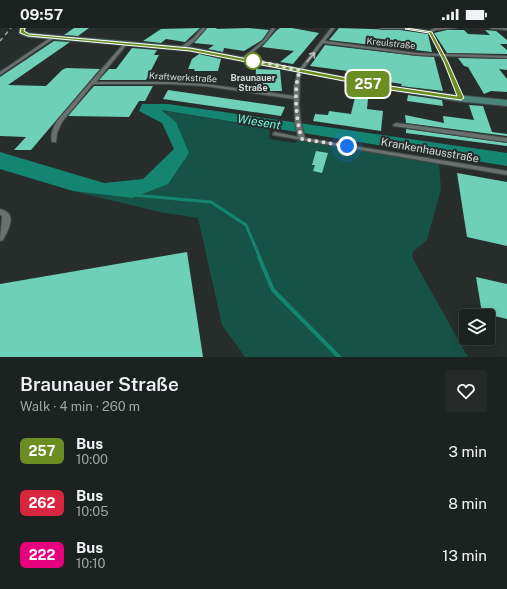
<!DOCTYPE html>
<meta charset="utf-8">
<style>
:root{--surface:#1c2220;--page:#252a29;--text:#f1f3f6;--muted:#a0a4a5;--line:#3a3f3e}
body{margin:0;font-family:"Public Sans",sans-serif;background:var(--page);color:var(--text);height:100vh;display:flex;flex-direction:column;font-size:15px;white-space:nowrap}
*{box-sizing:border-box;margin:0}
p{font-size:13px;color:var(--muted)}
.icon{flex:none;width:22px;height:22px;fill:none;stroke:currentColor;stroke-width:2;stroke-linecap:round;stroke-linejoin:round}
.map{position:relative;height:329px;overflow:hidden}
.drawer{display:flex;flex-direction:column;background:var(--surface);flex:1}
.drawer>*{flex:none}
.badge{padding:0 8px;border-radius:6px;font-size:14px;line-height:26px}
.controls{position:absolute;left:459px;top:281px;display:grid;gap:8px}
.controls a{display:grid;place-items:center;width:36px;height:36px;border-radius:4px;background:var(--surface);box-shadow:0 2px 10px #0003,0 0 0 1px var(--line);font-size:20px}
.you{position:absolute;width:20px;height:20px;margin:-10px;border:3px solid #fff;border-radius:50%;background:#1a73e8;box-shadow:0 0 0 6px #1a73e833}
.map>.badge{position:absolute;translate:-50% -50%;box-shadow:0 0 0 2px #fff}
.round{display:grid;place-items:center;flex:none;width:42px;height:42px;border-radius:4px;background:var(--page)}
.head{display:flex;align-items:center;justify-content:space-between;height:68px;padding:0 20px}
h1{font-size:19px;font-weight:600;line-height:30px}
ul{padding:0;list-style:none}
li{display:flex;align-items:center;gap:12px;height:52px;padding:0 20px}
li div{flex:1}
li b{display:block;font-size:15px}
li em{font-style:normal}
li .badge{min-width:44px;font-weight:700;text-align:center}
.status{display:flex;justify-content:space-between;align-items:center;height:28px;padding:0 20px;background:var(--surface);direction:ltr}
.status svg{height:11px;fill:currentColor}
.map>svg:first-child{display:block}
.green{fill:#165245}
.water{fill:#148570}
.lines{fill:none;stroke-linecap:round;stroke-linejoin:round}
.stream-far1{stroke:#148570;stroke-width:3}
.stream{stroke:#148570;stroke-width:4}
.building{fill:#6fd0b8}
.minor-casing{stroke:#434947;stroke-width:2}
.primary-casing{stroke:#434947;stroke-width:2}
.minor{fill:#68716e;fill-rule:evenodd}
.primary{fill:#498578;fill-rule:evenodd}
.rail{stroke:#9ea4a3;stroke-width:1.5;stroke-dasharray:4 4;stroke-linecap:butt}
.oneway{stroke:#b6bcba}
.line{fill:#6b8e23;stroke:#fff}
.walk{stroke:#d7dcdb;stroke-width:4;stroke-dasharray:0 7.2}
.stop-dot{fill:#fff;stroke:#6b8e23;stroke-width:2}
.labels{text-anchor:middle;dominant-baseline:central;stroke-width:4;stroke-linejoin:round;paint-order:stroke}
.far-street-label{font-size:9px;fill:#d7dcdb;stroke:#262d2b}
.far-stop-label{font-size:9px;font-weight:bold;fill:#d7dcdb;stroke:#262d2b}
.street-label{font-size:11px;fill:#d7dcdb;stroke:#262d2b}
.water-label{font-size:12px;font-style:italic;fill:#70fada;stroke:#262d2b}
</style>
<div class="status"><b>09:57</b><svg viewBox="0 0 49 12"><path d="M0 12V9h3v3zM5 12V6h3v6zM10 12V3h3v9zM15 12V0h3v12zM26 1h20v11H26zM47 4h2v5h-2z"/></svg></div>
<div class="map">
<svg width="507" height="329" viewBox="0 0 507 329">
<rect width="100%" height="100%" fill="#262d2b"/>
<path class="green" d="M159 82 270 100 269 111 296 115 297 111 439 135 441 161 427 212 412 225 413 231 468 329H245L222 297 198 190 159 184 73 163 132 170 189 125Z"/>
<path class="water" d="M142 76H168L507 125V138L161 82 176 94 189 125 168 156 132 170 73 163 0 141V124L104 155 143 151 174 121 162 95 139 83Z"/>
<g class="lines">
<path class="stream-far1" d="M133 167 211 174 246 197 260 230"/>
<path class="stream" d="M259 229 273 262 339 329"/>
</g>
<g class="building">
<path d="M74 0H89L78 8 64 7Z"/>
<path d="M200 0 185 14 166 11 161 15 143 13 161 1Z"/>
<path d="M207 0H217L216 1 248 0 269 2 262 12 244 23 224 20 223 24 208 21 214 17 194 15Z"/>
<path d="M280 0H292L319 5 293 36 280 34 294 23 262 19 276 3Z"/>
<path d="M339 0 400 2 428 6 432 24 329 12Z"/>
<path d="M447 2H464L468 6 490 7 485 2 496 3 507 12V16H500L507 22V26L447 25 434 5Z"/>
<path d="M54 13 70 14 8 57 46 58 62 42 66 40 100 41 31 122H14L26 109 0 108V49Z"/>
<path d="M325 17 417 28 434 29 443 63 401 58 402 56 362 50 363 45 310 38Z"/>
<path d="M132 20 157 22 154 27H159L146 52H99L109 41H116Z"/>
<path d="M199 26 221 31 218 43H194L195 41H188L192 31Z"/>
<path d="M458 30 507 31V42L499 41 507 51V64L491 63 484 66 468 39 464 38Z"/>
<path d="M256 41 280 42 282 63H270V60H255Z"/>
<path d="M94 58H153L145 73H139L129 89 68 88Z"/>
<path d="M168 62 265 76 285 79 281 88 163 71Z"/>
<path d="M408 67 442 72 443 78 407 73Z"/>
<path d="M355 69 368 71 367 81 383 83 381 103 313 93 315 86 328 87 329 83 351 86Z"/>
<path d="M469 77 483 78 492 104 507 106V108L406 95 405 87 444 95 443 88 474 92Z"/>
<path d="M406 101 507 115V118L406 105Z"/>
<path d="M316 123 328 125 322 145 313 143 315 137H312Z"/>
<path d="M457 145 507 154V218L467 209Z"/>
<path d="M187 224 203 329H0V256Z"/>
<path d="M476 249 507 256V291L482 285Z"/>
</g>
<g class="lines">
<defs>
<g id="minor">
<path d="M202 0H206C200 7 190 20 181 21V19L193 10Z"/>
<path d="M272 0 275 1 265 14 244 32H242V30L263 13Z"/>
<path d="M331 0H335L325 13 417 25 440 26 429 5 408 1H381L379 0H412L429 3 435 0H457L436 2 432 4 444 26 507 28V30L445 28 463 70 461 71 459 70 441 28 417 27 323 15 302 43 300 50 299 77 301 95 305 110 507 143V147L273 107V105L275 104 298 109 295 95 294 71 205 58 170 56H93L62 94 57 105 56 114H52C50 106 53 100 57 93L125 14 128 15 96 54H170L205 56 294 68V58L298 43Z"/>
<path d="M490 0H507V2L492 1Z"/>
<path d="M53 8 56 9 0 47V44Z"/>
<path d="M396 95 507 110V114L394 98 393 97Z"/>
<path d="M0 181C3 182 8 184 9 186 14 193 6 206 3 212L0 213C0 204 2 197 2 188L0 187Z"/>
</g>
<path id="primary" d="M20 0H26L24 3 29 5 190 19 390 58 456 67 507 72V78L456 73 390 62 190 23 28 9 19 5Z"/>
</defs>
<use href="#minor" class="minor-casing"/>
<use href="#primary" class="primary-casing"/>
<use href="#minor" class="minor"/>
<use href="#primary" class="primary"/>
<path class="rail" d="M0 13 11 0"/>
</g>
<defs><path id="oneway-shaft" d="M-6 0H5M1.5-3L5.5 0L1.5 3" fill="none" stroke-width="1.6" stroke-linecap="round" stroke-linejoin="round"/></defs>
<use class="oneway" href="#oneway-shaft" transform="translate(311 29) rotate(-49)"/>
<path class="line" d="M21 0H25L24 3 29 6 190 20 390 58 457 68 444 34 429 5 405 1 406 0 432 4 448 34 464 70 461 72 390 62 190 23 28 8 20 5Z"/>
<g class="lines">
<path class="walk" d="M253 33 251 32 300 42C293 59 296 94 302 111L347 118"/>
</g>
<circle class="stop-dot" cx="253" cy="33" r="8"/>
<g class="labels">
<g class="far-street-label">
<text transform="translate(391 15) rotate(6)">Kreulstraße</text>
<text transform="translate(183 49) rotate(3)">Kraftwerkstraße</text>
</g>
<g class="far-stop-label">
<text x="253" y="49">Braunauer<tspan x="253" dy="10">Straße</tspan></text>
</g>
<g class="street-label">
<text transform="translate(430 122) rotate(10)">Krankenhausstraße</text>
</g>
<g class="water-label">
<text transform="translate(259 94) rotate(9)">Wiesent</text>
</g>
</g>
</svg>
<div class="controls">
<a><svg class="icon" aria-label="layers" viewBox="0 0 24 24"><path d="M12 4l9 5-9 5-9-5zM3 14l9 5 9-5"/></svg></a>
</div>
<div class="you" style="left:347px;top:118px"></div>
<b class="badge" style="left:368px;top:56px;background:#6b8e23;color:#fff">257</b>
</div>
<section class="drawer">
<div class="head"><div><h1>Braunauer Straße</h1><p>Walk · 4 min · 260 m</p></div><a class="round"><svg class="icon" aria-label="heart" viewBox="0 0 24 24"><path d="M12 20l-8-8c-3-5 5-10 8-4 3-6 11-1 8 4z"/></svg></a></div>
<ul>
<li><span class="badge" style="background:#6b8e23;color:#fff">257</span><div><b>Bus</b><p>10:00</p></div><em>3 min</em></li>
<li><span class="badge" style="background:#d7263d;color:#fff">262</span><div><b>Bus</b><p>10:05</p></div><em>8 min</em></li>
<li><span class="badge" style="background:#e6007e;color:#fff">222</span><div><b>Bus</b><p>10:10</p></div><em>13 min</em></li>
</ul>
</section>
